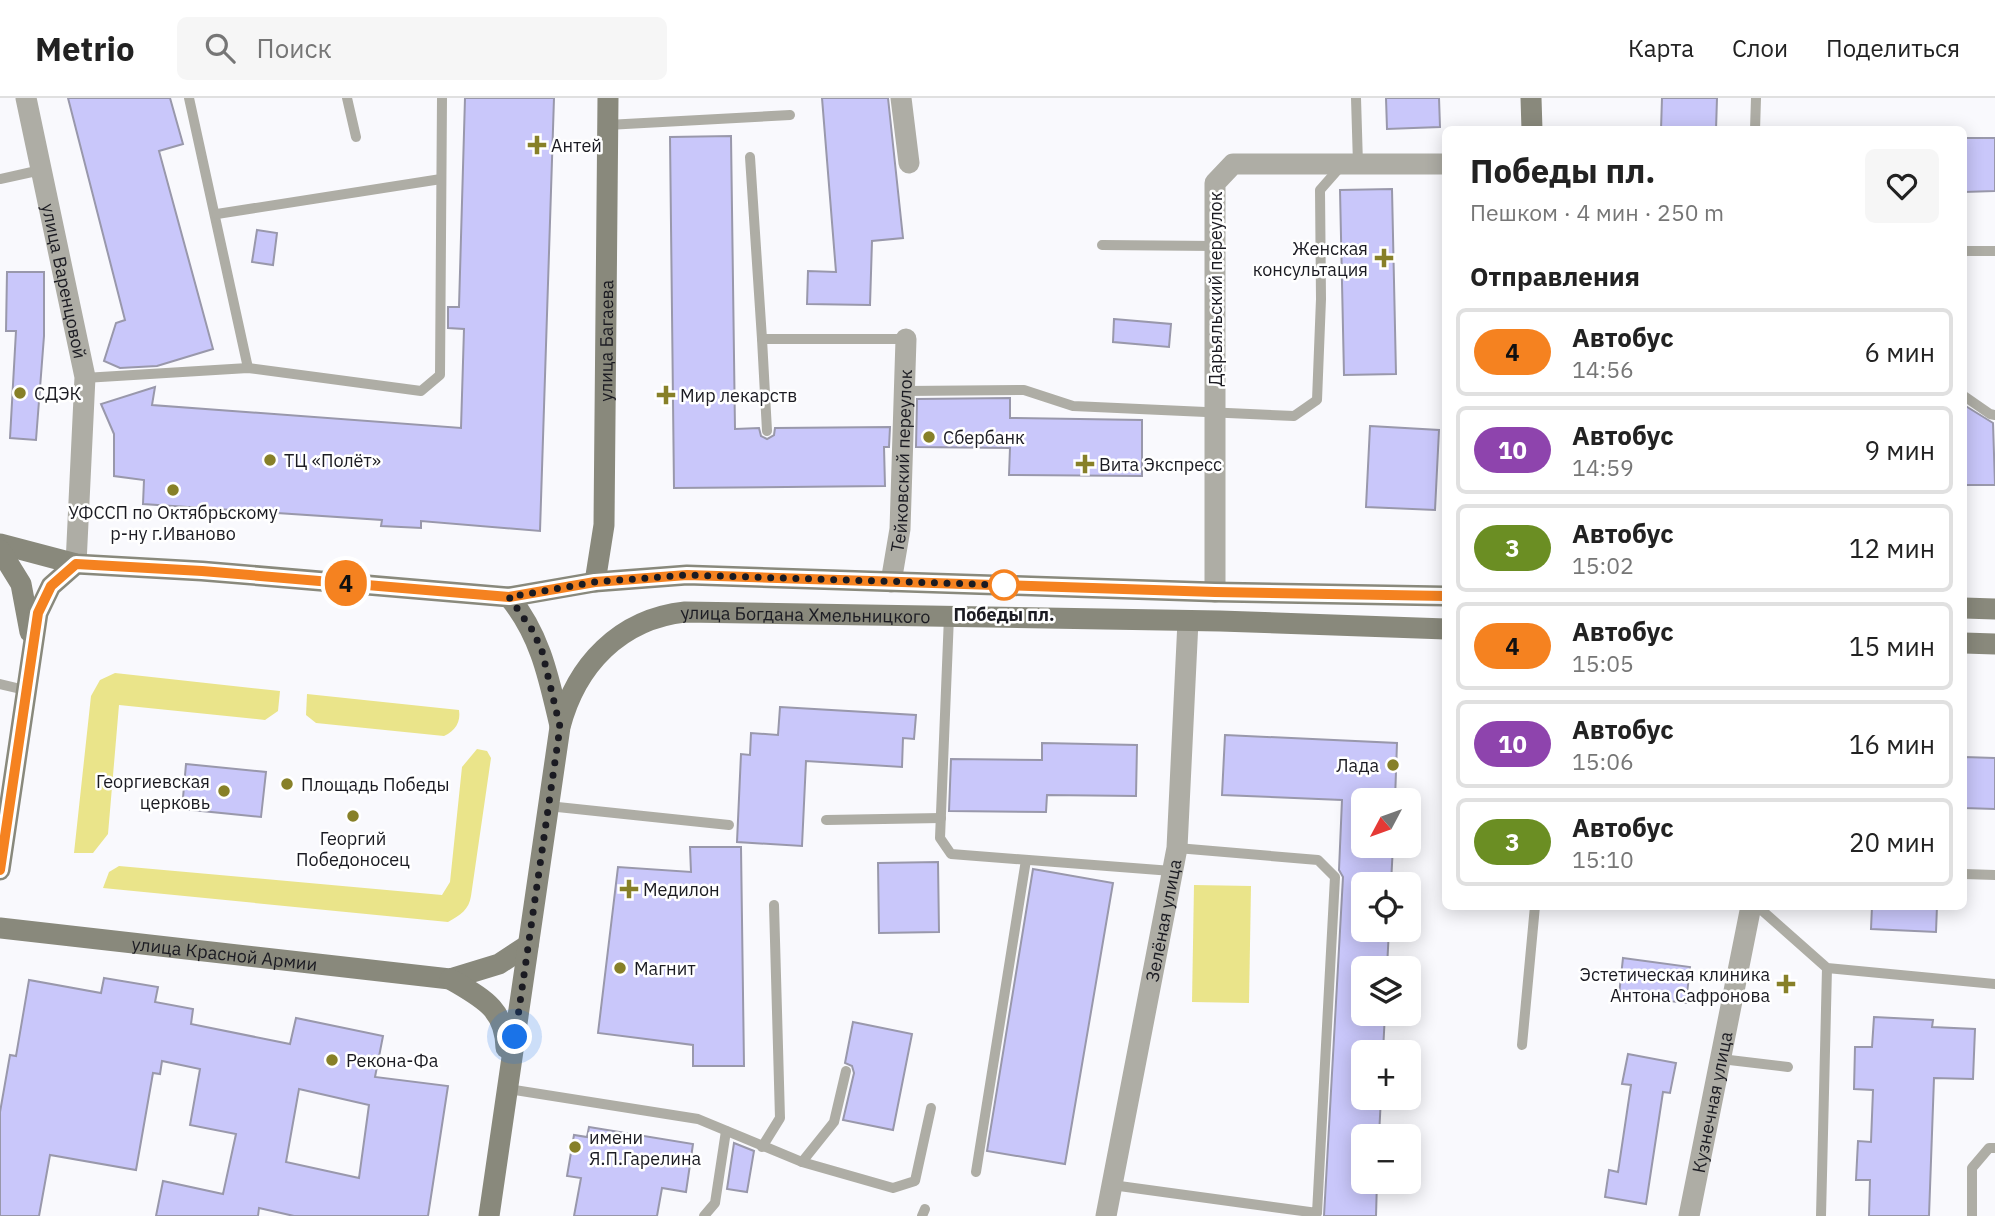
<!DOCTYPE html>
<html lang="ru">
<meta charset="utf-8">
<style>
:root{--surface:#fff;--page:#f6f6f6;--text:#222;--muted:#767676;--line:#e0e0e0}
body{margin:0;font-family:"IBM Plex Sans",sans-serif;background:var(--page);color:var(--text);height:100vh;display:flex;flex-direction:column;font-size:26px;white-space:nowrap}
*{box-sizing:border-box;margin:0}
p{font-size:23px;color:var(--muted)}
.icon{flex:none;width:38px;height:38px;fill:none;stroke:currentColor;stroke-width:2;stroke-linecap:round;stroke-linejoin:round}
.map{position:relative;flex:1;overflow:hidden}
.drawer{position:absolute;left:1442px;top:28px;width:525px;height:784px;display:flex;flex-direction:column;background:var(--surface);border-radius:10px;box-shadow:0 4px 18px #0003}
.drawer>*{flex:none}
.badge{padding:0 14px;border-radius:23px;font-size:24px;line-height:46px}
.needle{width:46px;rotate:229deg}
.controls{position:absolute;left:1351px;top:690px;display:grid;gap:14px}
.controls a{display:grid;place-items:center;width:70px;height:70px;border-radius:10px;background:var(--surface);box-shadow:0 4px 18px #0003;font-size:35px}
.you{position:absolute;width:35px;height:35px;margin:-18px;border:5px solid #fff;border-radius:50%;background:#1a73e8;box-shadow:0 0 0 10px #1a73e833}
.map>.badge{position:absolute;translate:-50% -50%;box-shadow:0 0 0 4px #fff}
h2{padding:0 28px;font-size:26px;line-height:63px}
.round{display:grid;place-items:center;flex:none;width:74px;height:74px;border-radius:10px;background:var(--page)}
.head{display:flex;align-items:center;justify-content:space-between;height:119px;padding:0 28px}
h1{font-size:33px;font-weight:700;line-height:52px}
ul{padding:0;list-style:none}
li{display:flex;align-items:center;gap:21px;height:88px;margin:0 14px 10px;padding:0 14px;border:4px solid var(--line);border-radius:10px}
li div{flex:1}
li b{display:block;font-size:26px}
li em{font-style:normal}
li .badge{min-width:77px;font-weight:700;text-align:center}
header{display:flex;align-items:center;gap:42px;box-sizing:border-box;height:98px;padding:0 35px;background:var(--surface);border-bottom:2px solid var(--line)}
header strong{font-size:33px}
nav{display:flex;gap:38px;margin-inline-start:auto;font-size:24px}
.search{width:490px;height:63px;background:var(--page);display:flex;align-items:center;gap:18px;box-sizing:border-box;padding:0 24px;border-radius:10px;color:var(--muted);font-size:26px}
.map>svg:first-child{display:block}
.green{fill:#eae48a}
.building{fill:#c9c7fa;stroke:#9998ab;stroke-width:2;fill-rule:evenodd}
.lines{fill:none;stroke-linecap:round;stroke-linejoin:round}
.lane{stroke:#aeada5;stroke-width:10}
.street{stroke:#aeada5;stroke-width:21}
.secondary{stroke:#89897c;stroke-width:21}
.line-casing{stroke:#fff;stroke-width:16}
.line{stroke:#f58220;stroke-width:10}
.walk{stroke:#1b1b22;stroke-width:7;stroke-dasharray:0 12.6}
.poi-dot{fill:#878028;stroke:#fff;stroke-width:2.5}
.stop-dot{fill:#fff;stroke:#f58220;stroke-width:3.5}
.labels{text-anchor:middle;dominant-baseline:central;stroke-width:5;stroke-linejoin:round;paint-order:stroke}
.poi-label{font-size:18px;fill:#1b1b22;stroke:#fff;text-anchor:start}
.street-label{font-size:18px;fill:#1b1b22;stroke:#fff}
.stop-label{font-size:18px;font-weight:bold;fill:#1b1b22;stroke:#fff}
</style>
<header>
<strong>Metrio</strong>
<div class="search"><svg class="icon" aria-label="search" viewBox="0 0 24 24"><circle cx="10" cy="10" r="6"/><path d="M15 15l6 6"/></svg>Поиск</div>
<nav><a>Карта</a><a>Слои</a><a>Поделиться</a></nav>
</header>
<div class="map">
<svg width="1995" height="1118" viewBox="0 0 1995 1118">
<rect width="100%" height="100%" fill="#f9f9fd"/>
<g class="green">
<path d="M115 575 280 593 278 613 265 622 119 607 108 736 93 755H74L91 598 100 582Z"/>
<path d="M307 596 459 612C461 624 455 633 444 638L316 625 306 617Z"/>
<path d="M477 651 487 653 491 660 471 798C469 812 460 817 448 824L103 790 109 774 119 768 442 797 450 784 462 669Z"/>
<path d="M1194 787 1251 788 1249 905 1192 904Z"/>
</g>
<g class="building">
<path d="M68 0H170L183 46 159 53 213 251 157 268 120 270 104 263 116 225 125 222Z"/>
<path d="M465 0H554L540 433 421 423V430L381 428 382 422 143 406 144 382 114 378V336L101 306 155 289 152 307 461 330 464 231 448 230V209H459Z"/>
<path d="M822 0H888L903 140 872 143 870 207 807 206 808 173 836 174Z"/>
<path d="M1386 0H1439L1440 29 1387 31Z"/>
<path d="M1662 0H1717L1716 32H1661Z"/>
<path d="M731 38 735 331 759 330 761 338 767 341 774 337 775 330 890 329 889 349H884L885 388 674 390 670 39Z"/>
<path d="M1964 40H1995V93L1964 94Z"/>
<path d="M1392 91 1396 276 1344 277 1340 92Z"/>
<path d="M257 132 277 135 273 167 252 164Z"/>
<path d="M7 174H44V238L36 342 10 340 16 233H6Z"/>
<path d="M1114 221 1171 226 1169 249 1113 244Z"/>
<path d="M1010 300V320L1142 322V378L1009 377 1010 350 916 349 917 301Z"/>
<path d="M1964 307 1993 325 1995 387H1964Z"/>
<path d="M1370 328 1439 332 1435 412 1366 409Z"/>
<path d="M780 609 916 617 914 641 903 640 902 669 806 663 802 748 737 744 741 656 750 657 751 635 778 637Z"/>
<path d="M1225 637 1397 645 1395 702H1363V747H1393L1391 786H1363V831H1389L1387 870H1363V915H1385L1383 954H1363V999H1381L1379 1038H1363V1083H1377L1376 1118H1324L1343 779 1339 772 1342 702 1222 697Z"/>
<path d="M1042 645 1137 647 1136 698 1047 697 1046 714 949 713 951 661 1042 662Z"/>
<path d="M1964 659 1995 660V711L1964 710Z"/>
<path d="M186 666 266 674 261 719 182 711Z"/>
<path d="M690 749H741L744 968H693V947L598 935 618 769 691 774Z"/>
<path d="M938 764 939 834 879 835 878 765Z"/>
<path d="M1033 771 1113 785 1065 1066 987 1053Z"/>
<path d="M1872 808H1937L1936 834 1871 831Z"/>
<path d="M1623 860 1690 869 1686 905 1619 897Z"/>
<path d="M104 880 158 889 155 904 193 911 191 926 290 946 296 920 383 938 375 979 448 988 428 1118H294L259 1110 258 1118H156L163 1083 223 1096 236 1036 190 1027 200 971 162 963 160 976 153 975 136 1072 50 1057 39 1118H0V1014L10 957 16 958 29 882 101 895ZM299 991 369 1007 359 1080 286 1064Z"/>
<path d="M1874 919 1933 922 1932 929 1975 931 1973 981 1934 980 1929 1118H1869L1870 1082H1856L1858 1043 1871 1044 1873 992 1854 991 1855 949H1872Z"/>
<path d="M853 924 912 936 893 1032 843 1022 854 975 852 968 845 965Z"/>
<path d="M1628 956 1676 965 1670 995 1663 994 1646 1106 1605 1099 1609 1072 1618 1074 1631 987 1622 986Z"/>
<path d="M589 1029 693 1046 686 1094 662 1090 657 1118H574L581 1080 567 1078 574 1037 587 1039Z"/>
<path d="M734 1045 754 1053 747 1094 727 1091Z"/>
</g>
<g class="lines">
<g class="lane">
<path d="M189 0 248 270"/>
<path d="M347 0 356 39"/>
<path d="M1356 0 1358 66"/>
<path d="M607 27 790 17"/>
<path d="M1755 32 1756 0"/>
<path d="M750 59 762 241"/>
<path d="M0 81 41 72"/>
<path d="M217 116 441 81"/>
<path d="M1102 147 1215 148"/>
<path d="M1964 153H1995"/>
<path d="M84 280 248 270 421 293 440 277 442 0"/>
<path d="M906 293 1024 292 1073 308 1294 318 1317 302 1321 201 1320 92 1342 67"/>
<path d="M1964 298 1990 316 1995 317"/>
<path d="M767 333 762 241H906"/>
<path d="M949 518 940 740 951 756 1172 773"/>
<path d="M0 586 25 592"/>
<path d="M548 708 729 727"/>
<path d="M826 722 941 720"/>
<path d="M1964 776 1995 777"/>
<path d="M1757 808 1827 870 1995 886"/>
<path d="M1522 947 1535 808"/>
<path d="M1721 961 1788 969"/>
<path d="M508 991 698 1021 802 1064 834 1024 846 973"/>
<path d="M762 1049 780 1020 774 807"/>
<path d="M802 1064 893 1090 915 1083 931 1010"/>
<path d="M976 1074 1026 762"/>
<path d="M1112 1087 1317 1115 1335 779 1318 762 1177 750"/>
<path d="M704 1118 715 1105 726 1033"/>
<path d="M922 1118 925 1111"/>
<path d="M1821 1118 1827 870"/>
<path d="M1972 1118V1070L1989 1050H1995"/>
</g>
<g class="street">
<path id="s1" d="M26 0 85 279 76 466"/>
<path d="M901 0 909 65"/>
<path id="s2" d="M891 484 900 431 906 241"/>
<path d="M1215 494V85L1233 66H1446"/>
<path id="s3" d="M1106 1118 1177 750 1188 523"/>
<path id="s4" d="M1689 1118 1751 808"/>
</g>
<g class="secondary">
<path d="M1531 0 1532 32"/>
<path d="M0 446 76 466 202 473 509 499 595 484 687 477 1215 494 1446 498"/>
<path d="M0 452 21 486 30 534"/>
<path id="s5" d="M595 484 604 427 608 0"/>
<path d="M509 499C541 538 549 581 560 628"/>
<path d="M1964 510 1995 511"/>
<path d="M1964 545 1995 546"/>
<path d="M0 772 38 515 51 488 76 466"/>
<path id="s6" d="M0 830 450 881 499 866 528 847"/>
<path d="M450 881C482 900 505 910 506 950"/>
<path id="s7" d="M489 1118 560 629C576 567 620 521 685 514L1220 523 1446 531"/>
</g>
</g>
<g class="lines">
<defs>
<path id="line" d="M0 772 38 515 51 488 76 466 202 473 509 499 595 484 687 477 1215 494 1446 498"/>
</defs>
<use href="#line" class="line-casing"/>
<use href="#line" class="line"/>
<path class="walk" d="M515 939 560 629 542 553 533 533 509 499 595 484 687 477 1004 487"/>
</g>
<g class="poi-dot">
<path d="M533.5 36.5h7v7h7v7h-7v7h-7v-7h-7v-7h7z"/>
<path d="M1380.5 149.5h7v7h7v7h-7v7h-7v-7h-7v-7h7z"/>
<circle cx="20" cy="295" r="7"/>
<path d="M662.5 286.5h7v7h7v7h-7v7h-7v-7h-7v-7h7z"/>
<circle cx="929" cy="339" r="7"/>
<circle cx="270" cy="362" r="7"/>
<path d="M1081.5 355.5h7v7h7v7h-7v7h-7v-7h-7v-7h7z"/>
<circle cx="173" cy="392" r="7"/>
<circle cx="1393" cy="667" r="7"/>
<circle cx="287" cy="686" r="7"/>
<circle cx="224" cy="693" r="7"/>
<circle cx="353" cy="718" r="7"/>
<path d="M625.5 780.5h7v7h7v7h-7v7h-7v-7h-7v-7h7z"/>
<circle cx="620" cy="870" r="7"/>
<path d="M1782.5 875.5h7v7h7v7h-7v7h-7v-7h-7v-7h7z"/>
<circle cx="332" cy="962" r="7"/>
<circle cx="575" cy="1049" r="7"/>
</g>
<circle class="stop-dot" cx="1004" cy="487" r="14"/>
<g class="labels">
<g class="poi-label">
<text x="551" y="47">Антей</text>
<text x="1368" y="150" text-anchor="end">Женская<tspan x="1368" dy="21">консультация</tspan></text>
<text x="34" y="295">СДЭК</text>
<text x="680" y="297">Мир лекарств</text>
<text x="943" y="339">Сбербанк</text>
<text x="284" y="362">ТЦ «Полёт»</text>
<text x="1099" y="366">Вита Экспресс</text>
<text x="173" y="414" text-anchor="middle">УФССП по Октябрьскому<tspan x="173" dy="21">р-ну г.Иваново</tspan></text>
<text x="1379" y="667" text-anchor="end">Лада</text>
<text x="210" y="683" text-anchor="end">Георгиевская<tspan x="210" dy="21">церковь</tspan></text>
<text x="301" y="686">Площадь Победы</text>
<text x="353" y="740" text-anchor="middle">Георгий<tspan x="353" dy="21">Победоносец</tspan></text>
<text x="643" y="791">Медилон</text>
<text x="634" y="870">Магнит</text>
<text x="1770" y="876" text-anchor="end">Эстетическая клиника<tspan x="1770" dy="21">Антона Сафронова</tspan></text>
<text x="346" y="962">Рекона-Фа</text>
<text x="589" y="1039">имени<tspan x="589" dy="21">Я.П.Гарелина</tspan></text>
</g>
<g class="street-label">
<text stroke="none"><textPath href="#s1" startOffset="187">улица Варенцовой</textPath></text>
<text transform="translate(1215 191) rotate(-90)">Дарьяльский переулок</text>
<text stroke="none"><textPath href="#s5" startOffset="242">улица Багаева</textPath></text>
<text stroke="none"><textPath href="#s2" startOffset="122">Тейковский переулок</textPath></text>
<text stroke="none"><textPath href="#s7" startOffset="796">улица Богдана Хмельницкого</textPath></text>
<text stroke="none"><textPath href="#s3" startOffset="301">Зелёная улица</textPath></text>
<text stroke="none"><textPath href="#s6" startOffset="226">улица Красной Армии</textPath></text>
<text stroke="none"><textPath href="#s4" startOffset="116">Кузнечная улица</textPath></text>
</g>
<g class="stop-label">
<text x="1004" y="516">Победы пл.</text>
</g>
</g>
</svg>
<div class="controls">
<a><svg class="needle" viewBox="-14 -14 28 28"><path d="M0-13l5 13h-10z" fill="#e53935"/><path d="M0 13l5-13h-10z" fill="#767676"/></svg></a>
<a><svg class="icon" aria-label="locate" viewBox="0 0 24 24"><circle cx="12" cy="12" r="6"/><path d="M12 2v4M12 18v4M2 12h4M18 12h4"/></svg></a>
<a><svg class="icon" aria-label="layers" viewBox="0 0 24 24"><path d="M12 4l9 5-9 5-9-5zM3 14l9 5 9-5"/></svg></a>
<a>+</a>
<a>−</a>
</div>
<div class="you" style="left:515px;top:939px"></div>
<b class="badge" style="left:346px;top:485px;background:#f58220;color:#111">4</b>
<section class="drawer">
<div class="head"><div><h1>Победы пл.</h1><p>Пешком · 4 мин · 250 m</p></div><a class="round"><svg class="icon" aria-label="heart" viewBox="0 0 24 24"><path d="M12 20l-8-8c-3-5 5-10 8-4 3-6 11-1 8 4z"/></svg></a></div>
<h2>Отправления</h2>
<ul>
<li><span class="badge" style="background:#f58220;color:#111">4</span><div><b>Автобус</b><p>14:56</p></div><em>6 мин</em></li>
<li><span class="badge" style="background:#8e44ad;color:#fff">10</span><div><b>Автобус</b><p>14:59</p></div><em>9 мин</em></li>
<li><span class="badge" style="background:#6b8e23;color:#fff">3</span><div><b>Автобус</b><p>15:02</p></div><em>12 мин</em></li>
<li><span class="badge" style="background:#f58220;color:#111">4</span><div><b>Автобус</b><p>15:05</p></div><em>15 мин</em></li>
<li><span class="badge" style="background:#8e44ad;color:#fff">10</span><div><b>Автобус</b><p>15:06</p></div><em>16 мин</em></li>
<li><span class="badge" style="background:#6b8e23;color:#fff">3</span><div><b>Автобус</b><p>15:10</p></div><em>20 мин</em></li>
</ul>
</section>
</div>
